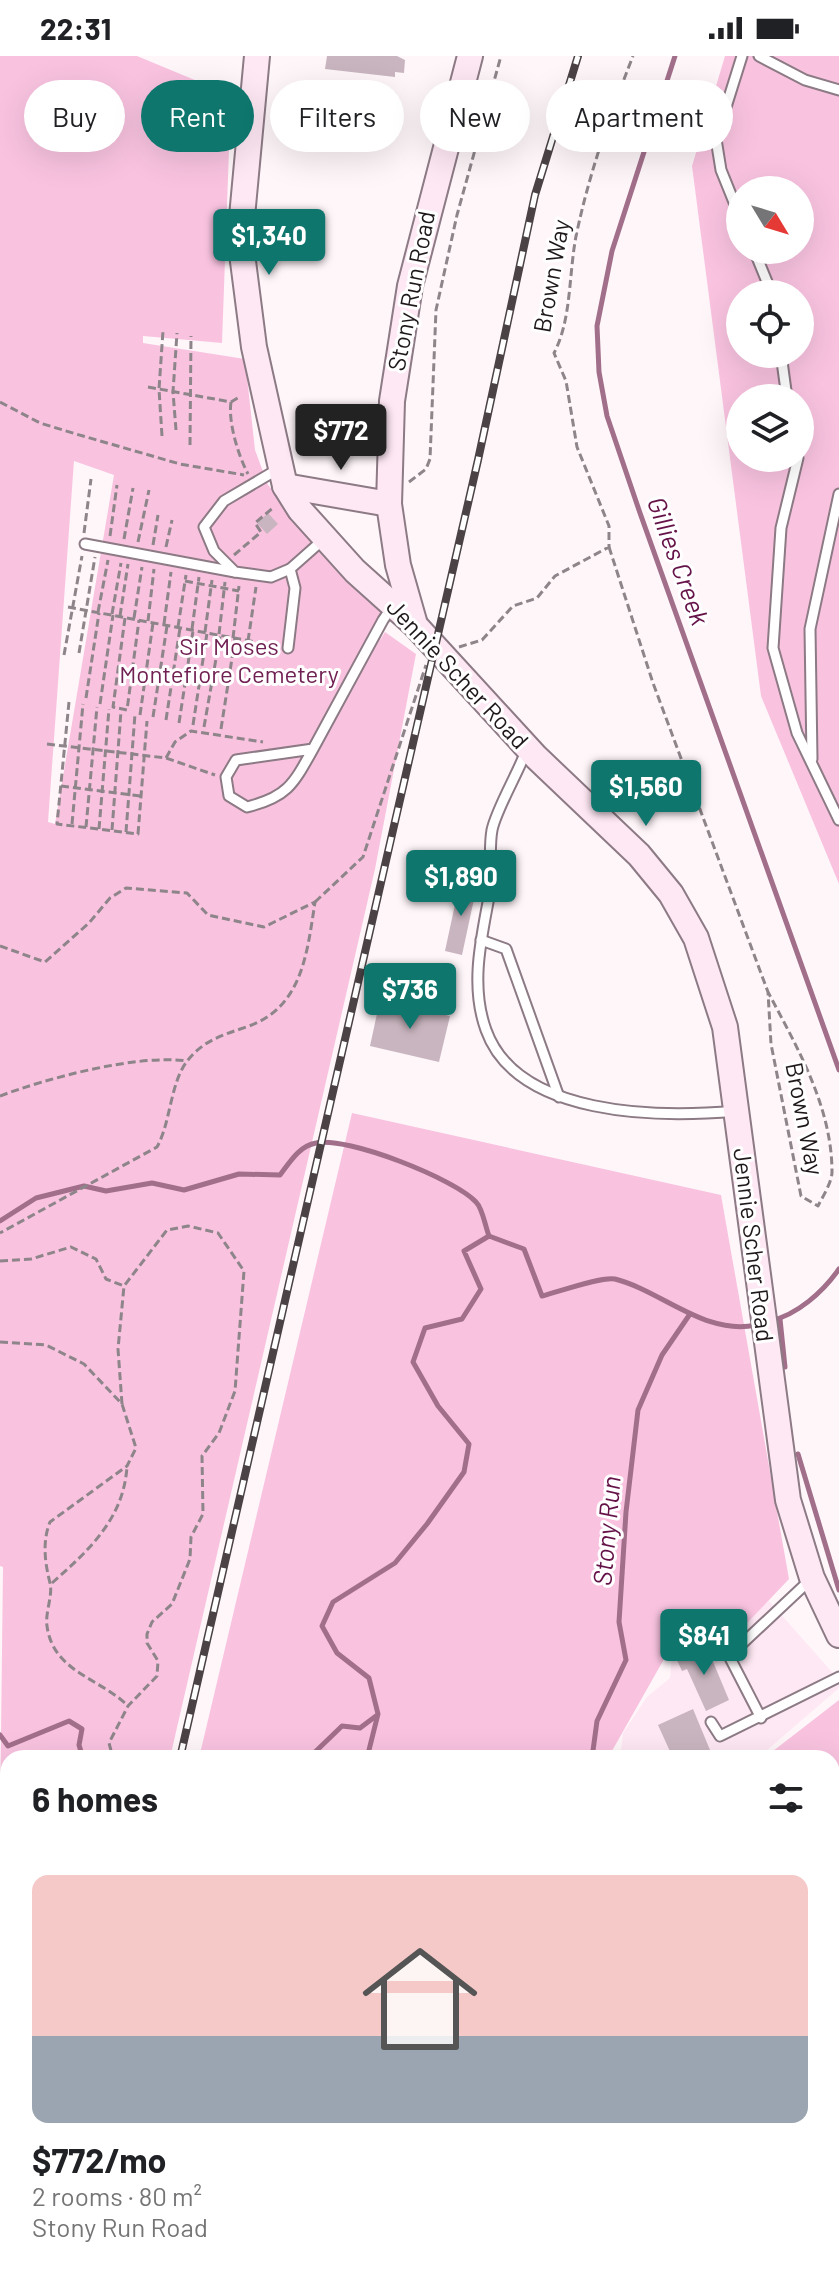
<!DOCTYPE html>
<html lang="en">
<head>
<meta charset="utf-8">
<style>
	body { margin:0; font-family:Barlow,sans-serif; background:#f2f2f2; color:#202124; height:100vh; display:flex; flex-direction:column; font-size:30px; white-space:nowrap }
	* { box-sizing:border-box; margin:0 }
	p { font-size:26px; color:#757577 }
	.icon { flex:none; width:44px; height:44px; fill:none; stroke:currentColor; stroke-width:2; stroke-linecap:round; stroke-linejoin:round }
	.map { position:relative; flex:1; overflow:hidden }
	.drawer { position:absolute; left:0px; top:1694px; width:840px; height:538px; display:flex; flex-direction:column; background:#fff; border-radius:24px 24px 0 0; box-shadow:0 8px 32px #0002 }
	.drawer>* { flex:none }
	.top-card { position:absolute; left:24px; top:24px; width:792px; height:72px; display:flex; gap:16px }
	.needle { width:52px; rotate:128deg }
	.buttons { position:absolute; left:726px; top:120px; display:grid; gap:16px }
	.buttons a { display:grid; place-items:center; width:88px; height:88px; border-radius:50%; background:#fff; box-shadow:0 8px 32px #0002; font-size:40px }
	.price { position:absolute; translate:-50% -68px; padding:0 18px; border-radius:8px; background:#0f766e; color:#fff; font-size:26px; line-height:52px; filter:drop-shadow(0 2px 4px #0008) }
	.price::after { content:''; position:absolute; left:50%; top:48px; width:24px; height:18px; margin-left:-12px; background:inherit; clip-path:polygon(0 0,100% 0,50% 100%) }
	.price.on { background:#222; color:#fff }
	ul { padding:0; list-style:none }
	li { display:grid; align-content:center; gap:16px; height:424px; padding:0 32px }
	li span { display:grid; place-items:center; height:248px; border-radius:16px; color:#555 }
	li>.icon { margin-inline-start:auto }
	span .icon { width:144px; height:144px; fill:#fffc; stroke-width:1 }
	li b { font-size:34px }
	h2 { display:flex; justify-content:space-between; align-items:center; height:96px; padding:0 32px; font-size:34px }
	.pill { padding:0 28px; border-radius:36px; background:#fff; box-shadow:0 8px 32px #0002; font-size:28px; line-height:72px }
	.pill.on { background:#0f766e; color:#fff }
	.status { display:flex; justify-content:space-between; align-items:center; height:56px; padding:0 40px; background:#fff; direction:ltr }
	.status svg { height:22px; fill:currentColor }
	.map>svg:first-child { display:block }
	.built { fill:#fee8f3 }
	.green { fill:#f9c3e0; fill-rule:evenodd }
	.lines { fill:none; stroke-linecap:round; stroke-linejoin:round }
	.stream { stroke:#a26f8a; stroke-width:5 }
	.building { fill:#c9b5bf }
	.lane-casing { stroke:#8c7a84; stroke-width:13 }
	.secondary-casing { stroke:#8c7a84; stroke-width:28 }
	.path { stroke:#8d8589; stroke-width:3; stroke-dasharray:8 4; stroke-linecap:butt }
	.lane { stroke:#fff; stroke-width:9 }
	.secondary { stroke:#fee8f4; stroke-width:24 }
	.rail-casing { stroke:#4a4245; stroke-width:8 }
	.rail { stroke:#fff; stroke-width:5; stroke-dasharray:15; stroke-linecap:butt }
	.labels { text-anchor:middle; stroke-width:6; stroke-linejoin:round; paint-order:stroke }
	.street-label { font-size:24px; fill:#1f181b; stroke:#fff }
	.park-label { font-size:24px; fill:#712053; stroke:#fff }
	.water-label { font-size:26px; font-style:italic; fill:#641248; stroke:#fff }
</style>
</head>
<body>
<div class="status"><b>22:31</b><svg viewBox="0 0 49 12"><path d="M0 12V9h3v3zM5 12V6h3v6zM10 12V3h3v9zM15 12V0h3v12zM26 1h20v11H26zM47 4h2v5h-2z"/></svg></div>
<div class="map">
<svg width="839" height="2231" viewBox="0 0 839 2231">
	<rect width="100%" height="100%" fill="#fff6fa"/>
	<polygon class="built" points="769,1545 839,1624 839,1632 758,1702 620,1702 623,1677 647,1641 670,1622 672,1599 737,1572"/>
	<g class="green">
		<path d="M0,0h137l94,39 -9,248 -79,-7v7l102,16 10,91 13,35 81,89 36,32 -5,34 5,-8 31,22 -41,215 -205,889h-162v68l-8,-8 3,-251 -3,-1zM74,405l40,14 -59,349 -7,-2z"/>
		<path d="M725,0h114v828l-78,-188 -69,-530zM740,134h60v60h-60zM740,238h60v60h-60zM740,342h60v60h-60z"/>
		<polygon points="352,1057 721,1139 789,1523 731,1584 668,1596 608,1702 199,1702"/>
		<polygon points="839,1644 839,2090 832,2095 832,1702 764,1702"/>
		<polygon points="8,1787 8,2224 36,2224 33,2231 0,2231 0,1806"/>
		<polygon points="839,2129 839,2231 699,2231 709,2224 832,2224 832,2134"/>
		<polygon points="62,2224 630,2224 620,2231 60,2231"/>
	</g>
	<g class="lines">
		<g class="stream">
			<polyline points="675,0 612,195 597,270 599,316 607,360 640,457 839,1014"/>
			<path d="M0,1165l36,-23 48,-12 22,5 46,-8 32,7 55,-16 41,1c10,-13 19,-29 36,-32 31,-7 139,36 160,59 7,7 9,24 13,34"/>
			<polyline points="780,1263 785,1311"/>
			<path d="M770,1265c27,-6 53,-29 69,-52"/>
			<polyline points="798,1398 839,1534"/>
			<polyline points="0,1679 8,1690 69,1665 82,1673 79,1689 83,1702"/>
			<polyline points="247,1702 250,1702"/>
			<polyline points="286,1702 290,1698 313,1698 342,1670 360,1672 376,1660"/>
			<path d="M367,1702l11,-44 -9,-36 -32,-25 -15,-27 11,-24 62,-39 32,-39 37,-52 5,-28 -31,-38 -25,-44 12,-34 37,-9 19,-30 -17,-38 25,-15 35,13 18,47c16,-4 60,-20 73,-17 47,12 90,57 141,46"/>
			<polyline points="592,1702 597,1665 626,1604 619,1566 626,1456 638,1354 662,1299 690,1258"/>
			<polyline points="832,1839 839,1844"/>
			<polyline points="371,2224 387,2231"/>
			<polyline points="210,2231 214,2224"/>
		</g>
	</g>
	<g class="building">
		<polygon points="327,0 397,0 405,4 404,17 395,16 395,21 325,13"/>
		<polygon points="268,457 278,468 267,478 257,467"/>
		<polygon points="460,825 477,829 462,899 445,895"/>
		<polygon points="380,944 450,960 439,1006 370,990"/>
		<polygon points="706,1589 729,1644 706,1655 687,1613 682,1615 676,1602"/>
		<polygon points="693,1653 710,1694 692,1702 673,1702 658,1669"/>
	</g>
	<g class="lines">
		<g class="lane-casing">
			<g id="lane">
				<polyline points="759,0 805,24 839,34"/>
				<polyline points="740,161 721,114 716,83 742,0"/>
				<polyline points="754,194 772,238"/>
				<polyline points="781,298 787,342"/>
				<polyline points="798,402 781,472 773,592 797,677 839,764"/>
				<polyline points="280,412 224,445 204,471 214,495 235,516 271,521 290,513 325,482"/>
				<polyline points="85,488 235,516"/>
				<polyline points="288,592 295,532 290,513"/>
				<path d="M313,693l-77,11 -10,17 3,19 18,11c40,-10 46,-22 66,-58l70,-129 9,-13"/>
				<path d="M526,695c-8,22 -30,59 -34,79 -4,22 1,45 -3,67 -8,43 -19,89 -3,133 31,87 173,88 250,81"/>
				<polyline points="812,703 810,573 839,438"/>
				<polyline points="481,884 506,893 559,1041"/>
				<polyline points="761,1662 729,1600 809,1525"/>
				<polyline points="711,1666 720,1680 839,1621"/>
			</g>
		</g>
		<g class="secondary-casing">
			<g id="secondary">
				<polyline points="257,0 240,182 254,291 285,430 300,454 355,515 414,568 536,701 639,799 671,838 696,882 725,971 788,1444 812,1522 839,1579"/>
				<polyline points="285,430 389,448"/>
				<polyline points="414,565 398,509 389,448 392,345 410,230 470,0"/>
				<polyline points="832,2112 839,2107"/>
				<polyline points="665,2231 675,2224"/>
			</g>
		</g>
		<g class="path">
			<polyline points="148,331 231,346 241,340"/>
			<polyline points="0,346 40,367 76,378 180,408 244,419"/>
			<path d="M231,346c-3,20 7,53 17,72"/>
			<polyline points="176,374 173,336 177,277"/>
			<polyline points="162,380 159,333 163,275"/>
			<polyline points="190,389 191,280"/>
			<polyline points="409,426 426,413 430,403 436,254 457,159 501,0"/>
			<polyline points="84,477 91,423"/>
			<polyline points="110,480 117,429"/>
			<polyline points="124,483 133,432"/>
			<polyline points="138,486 149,434"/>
			<polyline points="153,489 158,459"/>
			<polyline points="166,491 172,464"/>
			<path d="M609,491l44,136 115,309 3,52 30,152 17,10c5,-10 14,-24 14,-34 0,-65 -35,-125 -64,-180"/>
			<polyline points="234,499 261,476 255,467 274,451"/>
			<polyline points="185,525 239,535"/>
			<polyline points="68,551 277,590"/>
			<polyline points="98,556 108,504"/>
			<polyline points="112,558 121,507"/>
			<polyline points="120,560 128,508"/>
			<polyline points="125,562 113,651 127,654 139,564"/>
			<polyline points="134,562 142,511"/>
			<polyline points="148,565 154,513"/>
			<polyline points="164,568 171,516"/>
			<polyline points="178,571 186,519"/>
			<polyline points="192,573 199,521"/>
			<polyline points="205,576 212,524"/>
			<polyline points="219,578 225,526"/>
			<polyline points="233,582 239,530"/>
			<polyline points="248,585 256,531"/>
			<path d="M459,591l23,-7 31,-34 24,-8 18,-22 54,-29v-21l-32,-79 -11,-66 -12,-28c19,-36 14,-85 24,-126 13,-59 33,-115 55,-171"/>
			<polyline points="79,597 95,501"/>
			<polyline points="64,599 82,500"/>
			<polyline points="86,642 99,557"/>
			<polyline points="69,646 57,768 138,778 147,665"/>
			<polyline points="100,648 113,559"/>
			<polyline points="140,659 153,567"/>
			<polyline points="153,661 167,570"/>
			<polyline points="166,664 180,572"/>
			<polyline points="179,667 193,575"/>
			<polyline points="193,669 207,577"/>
			<polyline points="204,671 220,580"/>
			<polyline points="221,673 235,583"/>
			<polyline points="47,688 166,702 215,719"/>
			<polyline points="166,702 175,686 191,675 263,686"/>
			<polyline points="61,730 141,740"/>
			<polyline points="72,768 83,648"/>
			<polyline points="86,771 97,651"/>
			<polyline points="99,773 109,653"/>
			<polyline points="112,774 121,655"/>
			<polyline points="126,776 135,658"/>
			<polyline points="315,846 363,801 426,609"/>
			<path d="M0,890l45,16 44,-39 21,-25 16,-10 61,5 21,22 56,12 51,-25c-8,52 -13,107 -69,125 -23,8 -42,13 -58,33 -18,22 -17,62 -31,87l-157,86"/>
			<path d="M0,1040c48,-18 137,-42 187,-35"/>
			<polyline points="0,1205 31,1203 71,1191 96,1203 106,1223 124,1230 167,1174 188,1170 218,1177 244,1215 235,1335 219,1377 202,1400 203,1458 191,1481 190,1503 172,1548 152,1566 147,1578 147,1587 158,1605 157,1620 128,1650 109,1687 113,1702"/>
			<path d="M0,1286l46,3 38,19 38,40 14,44 -9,18 -77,56c-8,20 -5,41 0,61 3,13 -5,29 -3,43 6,46 53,52 81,80"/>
			<polyline points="122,1348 118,1293 124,1230"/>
			<path d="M52,1527c36,-32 72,-64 75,-117"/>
			<polyline points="832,2186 839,2181"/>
			<polyline points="7,2231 8,2224"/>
			<polyline points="770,2231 780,2224"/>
		</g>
		<use href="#lane" class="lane"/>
		<use href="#secondary" class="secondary"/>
		<g class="rail-casing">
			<g id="rail">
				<polyline points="180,1702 478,404 535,139 578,0"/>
				<polyline points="45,2231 47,2224"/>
			</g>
		</g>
		<use href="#rail" class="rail"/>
	</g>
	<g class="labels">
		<g class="street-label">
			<text transform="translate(552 220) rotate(-80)" y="8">Brown Way</text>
			<text transform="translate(412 235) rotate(-79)" y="8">Stony Run Road</text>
			<text transform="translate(457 618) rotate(47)" y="8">Jennie Scher Road</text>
			<text transform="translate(804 1063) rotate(79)" y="8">Brown Way</text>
			<text transform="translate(753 1189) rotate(83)" y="8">Jennie Scher Road</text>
		</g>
		<g class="park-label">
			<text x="229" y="599">Sir Moses<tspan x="229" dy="28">Montefiore Cemetery</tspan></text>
		</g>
		<g class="water-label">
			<text transform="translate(678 505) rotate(70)" y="9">Gillies Creek</text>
			<text transform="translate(607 1475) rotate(-85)" y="9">Stony Run</text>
		</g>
	</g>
</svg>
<div class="buttons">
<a><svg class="needle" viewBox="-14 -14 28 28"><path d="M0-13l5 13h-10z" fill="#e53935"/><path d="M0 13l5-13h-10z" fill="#757577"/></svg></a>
<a><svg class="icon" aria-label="locate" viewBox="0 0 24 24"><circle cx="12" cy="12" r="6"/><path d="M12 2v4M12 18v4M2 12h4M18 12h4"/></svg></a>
<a><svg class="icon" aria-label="layers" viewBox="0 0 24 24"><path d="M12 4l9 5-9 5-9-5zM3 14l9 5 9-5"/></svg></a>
</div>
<b class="price" style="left:269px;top:221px">$1,340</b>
<b class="price on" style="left:341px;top:416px">$772</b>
<b class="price" style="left:646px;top:772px">$1,560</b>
<b class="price" style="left:461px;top:862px">$1,890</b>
<b class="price" style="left:410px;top:975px">$736</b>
<b class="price" style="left:704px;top:1621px">$841</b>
<div class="top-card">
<a class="pill">Buy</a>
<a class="pill on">Rent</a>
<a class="pill">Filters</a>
<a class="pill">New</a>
<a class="pill">Apartment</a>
</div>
<section class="drawer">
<h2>6 homes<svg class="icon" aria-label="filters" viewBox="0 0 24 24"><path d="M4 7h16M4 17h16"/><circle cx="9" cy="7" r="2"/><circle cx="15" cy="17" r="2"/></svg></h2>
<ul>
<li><span style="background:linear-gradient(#f6c9c9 65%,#9aa5b1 0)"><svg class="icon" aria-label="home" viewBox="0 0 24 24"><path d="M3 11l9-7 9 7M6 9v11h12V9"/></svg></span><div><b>$772/mo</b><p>2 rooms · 80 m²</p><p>Stony Run Road</p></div></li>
</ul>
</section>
</div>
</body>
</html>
